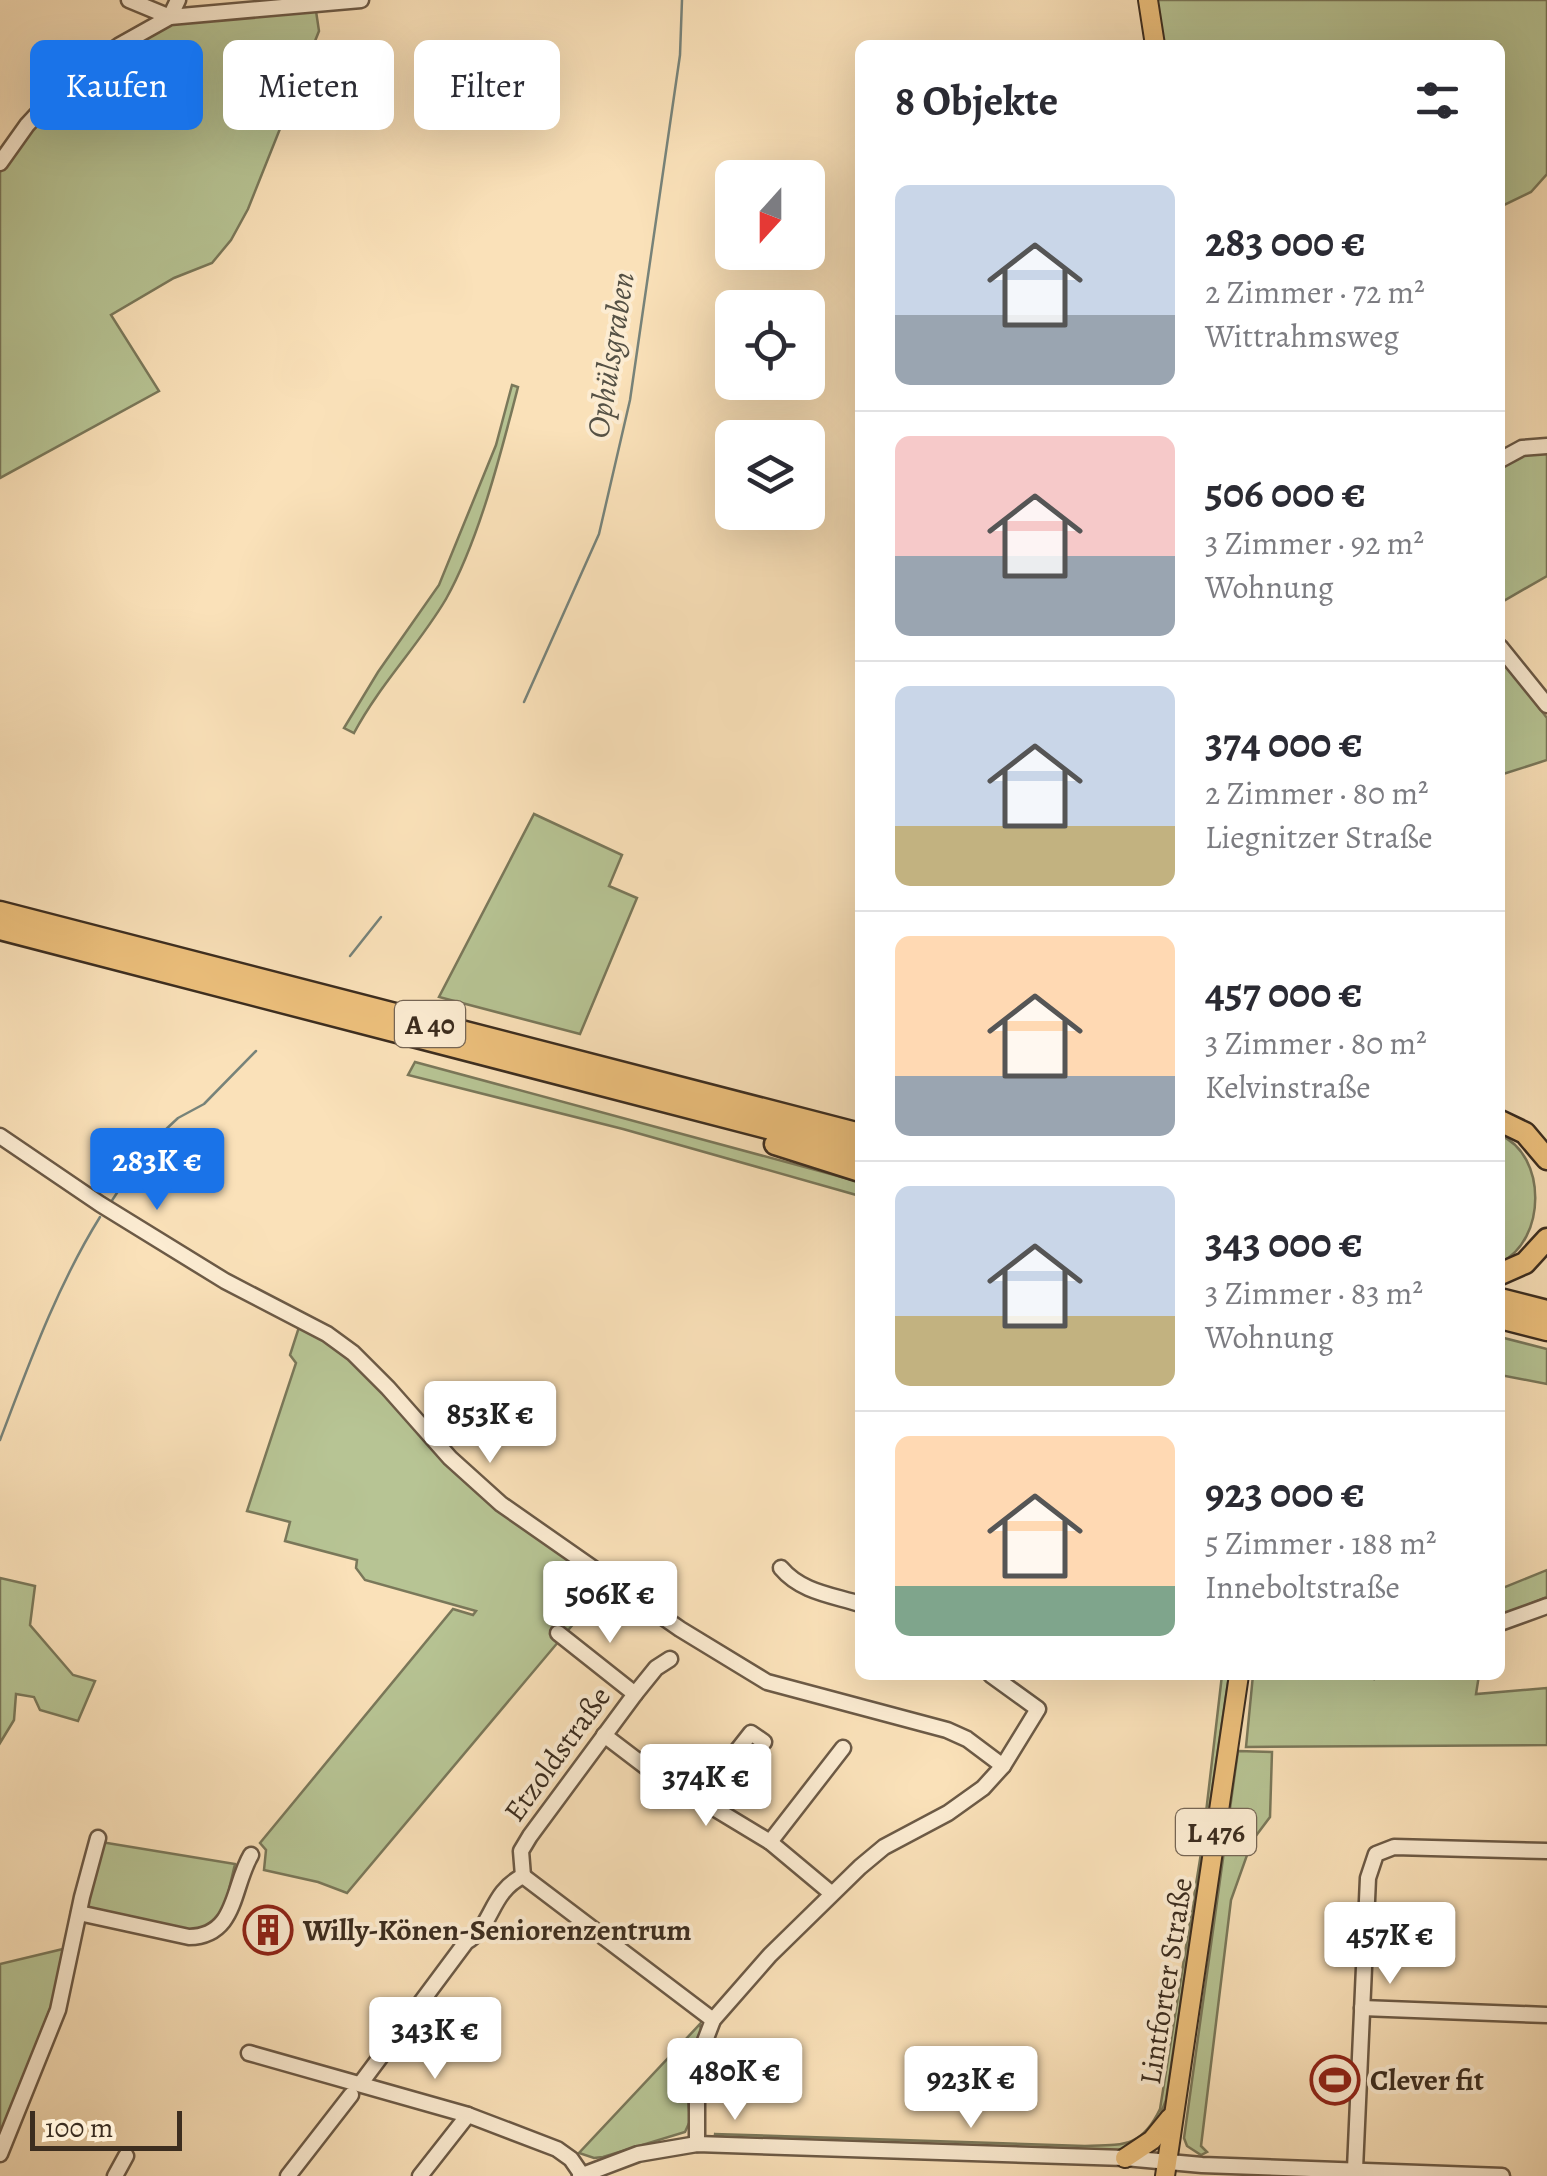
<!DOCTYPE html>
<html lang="de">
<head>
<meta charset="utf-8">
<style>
	body { margin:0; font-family:Alegreya,serif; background:#f2f2f3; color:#2b2b33; height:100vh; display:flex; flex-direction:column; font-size:38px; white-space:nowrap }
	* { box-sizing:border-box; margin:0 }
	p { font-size:32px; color:#7c7c81 }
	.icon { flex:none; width:55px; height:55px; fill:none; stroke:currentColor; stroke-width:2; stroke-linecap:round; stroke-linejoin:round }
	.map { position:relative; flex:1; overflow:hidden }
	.drawer { position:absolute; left:855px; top:40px; width:650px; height:1640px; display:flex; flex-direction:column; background:#fff; border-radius:15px; box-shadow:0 10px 40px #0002 }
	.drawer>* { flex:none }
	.top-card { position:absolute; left:30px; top:40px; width:675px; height:90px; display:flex; gap:20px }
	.needle { width:65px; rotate:201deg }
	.tools { position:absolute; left:715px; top:160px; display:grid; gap:20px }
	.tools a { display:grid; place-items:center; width:110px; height:110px; border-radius:15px; background:#fff; box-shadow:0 10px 40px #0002; font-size:50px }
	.scale { position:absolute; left:30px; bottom:25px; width:152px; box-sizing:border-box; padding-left:10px; border:5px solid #3c2d1f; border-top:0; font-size:28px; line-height:35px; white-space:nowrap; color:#3c2d1f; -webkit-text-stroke:8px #fcecd2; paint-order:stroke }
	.price { position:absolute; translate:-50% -85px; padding:0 22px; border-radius:10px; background:#fff; color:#222; font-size:32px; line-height:65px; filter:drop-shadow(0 2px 5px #0008) }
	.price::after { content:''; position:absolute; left:50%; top:60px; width:30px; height:22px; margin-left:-15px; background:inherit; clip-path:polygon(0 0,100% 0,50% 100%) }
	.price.selected { background:#1a73e8; color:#fff }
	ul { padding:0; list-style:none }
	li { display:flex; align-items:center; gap:30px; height:250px; padding:0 40px }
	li+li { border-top:2px solid #e1e1e2 }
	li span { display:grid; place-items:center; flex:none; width:280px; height:200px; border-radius:15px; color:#555 }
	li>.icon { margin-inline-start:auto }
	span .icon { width:120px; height:120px; fill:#fffc; stroke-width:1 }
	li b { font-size:42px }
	h2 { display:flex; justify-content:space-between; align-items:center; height:120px; padding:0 40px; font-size:42px }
	.tag { padding:0 35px; border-radius:15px; background:#fff; box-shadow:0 10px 40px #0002; font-size:35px; line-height:90px }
	.tag.selected { background:#1a73e8; color:#fff }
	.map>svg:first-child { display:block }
	.green { fill:#b7c494; stroke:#7a785a; stroke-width:2.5 }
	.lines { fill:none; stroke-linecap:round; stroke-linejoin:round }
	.stream { stroke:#77837a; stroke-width:2.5 }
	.minor-casing { stroke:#6c5a46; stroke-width:19 }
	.major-casing { stroke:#3c2d1f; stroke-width:22 }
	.highway-casing { stroke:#3c2d1f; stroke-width:25 }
	.minor { stroke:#fcecd2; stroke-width:14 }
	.major { stroke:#edc07c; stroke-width:18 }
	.highway { stroke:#edc07c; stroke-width:20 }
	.labels { text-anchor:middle; stroke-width:8; stroke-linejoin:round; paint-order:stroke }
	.shield { fill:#fcecd2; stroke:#766655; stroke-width:2.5 }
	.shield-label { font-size:28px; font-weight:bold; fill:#3c2d1f }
	.street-label { font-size:30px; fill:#3c2d1f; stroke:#fcecd2 }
	.poi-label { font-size:30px; font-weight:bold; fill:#3c2d1f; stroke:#fcecd2; text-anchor:start }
	.water-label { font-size:32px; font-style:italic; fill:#555145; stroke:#fcecd2 }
</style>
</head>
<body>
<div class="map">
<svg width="1547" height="2176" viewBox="0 0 1547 2176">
	<rect width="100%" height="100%" fill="#fae1b9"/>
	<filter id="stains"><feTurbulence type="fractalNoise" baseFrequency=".002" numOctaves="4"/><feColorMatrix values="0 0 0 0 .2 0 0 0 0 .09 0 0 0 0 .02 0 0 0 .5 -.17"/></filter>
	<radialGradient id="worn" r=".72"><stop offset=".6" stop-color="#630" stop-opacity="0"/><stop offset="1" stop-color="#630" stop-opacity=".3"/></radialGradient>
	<g class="green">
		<polygon points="1154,0 1547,0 1547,174 1531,192 1500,207 1500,45 1162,45"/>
		<polygon points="316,11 319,31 248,209 231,240 212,263 174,278 111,315 159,391 0,478 0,154 57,85 171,22"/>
		<path d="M512,385l6,2c-17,66 -39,153 -72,212 -27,46 -66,85 -92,134l-10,-5 34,-56 61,-87 57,-140z"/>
		<polygon points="1547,450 1547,576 1500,603 1500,464 1517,454"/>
		<polygon points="1500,657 1547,718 1547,760 1500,775"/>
		<polygon points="534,814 622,855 609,886 637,898 580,1034 439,997"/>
		<polygon points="415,1062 860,1182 860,1196 623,1129 408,1075"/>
		<path d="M1500,1135c47,20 47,105 0,128z"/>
		<polygon points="299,1327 342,1351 446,1460 607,1584 347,1893 318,1882 264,1870 266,1850 260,1843 453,1609 473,1615 476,1611 365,1580 356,1568 357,1560 285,1541 290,1522 247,1511 296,1363 290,1355"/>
		<polygon points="1500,1337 1547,1349 1547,1384 1500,1375"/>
		<polygon points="1547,1570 1547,1597 1500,1616 1500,1589"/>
		<polygon points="0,1578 35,1586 30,1625 73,1675 95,1681 78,1721 40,1710 34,1697 16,1694 14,1720 0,1743"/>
		<path d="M1222,1675h7l-63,425 -10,26 -19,19 -21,6h-88l-299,-12 -15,-5 371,12c39,-1 57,1 75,-37l42,-262z"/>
		<polygon points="1253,1675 1367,1675 1374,1679 1377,1675 1479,1675 1476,1694 1547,1688 1547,1745 1246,1747"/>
		<polygon points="1238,1751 1272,1752 1270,1817 1252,1841 1231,1900 1201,2146 1207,2152 1201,2155 1187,2146 1184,2138"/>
		<polygon points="101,1842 235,1864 222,1919 202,1932 92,1911 86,1902"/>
		<polygon points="63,1949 52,2004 0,2136 0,1964"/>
		<polygon points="700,2024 701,2030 692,2060 688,2098 690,2121 685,2132 603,2157 594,2158 579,2153"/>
	</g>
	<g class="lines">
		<g class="stream">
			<polyline points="524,702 599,534 630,400 680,55 682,0"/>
			<polyline points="350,956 381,917"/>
			<polyline points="111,1202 147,1147 178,1118 204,1104 256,1051"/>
			<path d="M0,1440c29,-76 57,-154 100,-223"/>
		</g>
		<g class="minor-casing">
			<g id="minor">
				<polyline points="129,0 170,17 178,0"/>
				<polyline points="0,163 27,125 65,84 120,45 170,17 361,0"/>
				<polyline points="1500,460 1522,448 1547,446"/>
				<polyline points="1500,647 1547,705"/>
				<polyline points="0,1136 100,1204 225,1281 327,1334 353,1353 388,1388 450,1458 501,1504 680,1629 767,1682 947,1730 967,1739 1003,1766"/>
				<path d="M781,1568c20,24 51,27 79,36"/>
				<polyline points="1500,1623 1547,1606"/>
				<polyline points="558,1633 635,1694"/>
				<polyline points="604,1735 646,1767 770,1842 831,1893"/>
				<polyline points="699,1799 751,1733 764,1742"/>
				<polyline points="770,1842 843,1748"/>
				<polyline points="523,1876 521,1851 530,1836 635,1694 656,1668 670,1659"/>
				<polyline points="523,1876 713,2020"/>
				<path d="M79,1913l110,24c48,-1 43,-50 62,-82"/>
				<polyline points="1362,2008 1547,2015"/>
				<polyline points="249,2053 468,2115 557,2149 571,2159 582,2175"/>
				<path d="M361,2083l105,-141c28,-16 23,-49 57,-66"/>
				<polyline points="697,2144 697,2077 700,2054 713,2020 770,1955 860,1867 884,1847 948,1813 983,1788 1003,1766 1038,1709 991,1675"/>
				<polyline points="0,2154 58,2010 82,1897 98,1838"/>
				<polyline points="1355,2169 1368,1878 1376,1854 1394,1847 1547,1851"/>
				<polyline points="115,2176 126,2156"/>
				<polyline points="288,2176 351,2095"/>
				<polyline points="420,2176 468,2115"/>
				<polyline points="580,2176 638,2154 697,2144 1125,2158 1202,2165 1502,2176"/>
			</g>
		</g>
		<g class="major-casing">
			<g id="major">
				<polyline points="1148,0 1155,45"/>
				<polyline points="1125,2158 1152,2140 1170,2118"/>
				<polyline points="1165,2176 1239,1675"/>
			</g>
		</g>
		<g class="highway-casing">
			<g id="highway">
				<polyline points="0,912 860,1134"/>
				<polyline points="0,929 860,1152"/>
				<polyline points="1500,1121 1525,1133 1547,1159"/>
				<polyline points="775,1144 860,1171"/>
				<polyline points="1500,1274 1525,1263 1547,1239"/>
				<polyline points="1500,1299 1547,1311"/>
				<polyline points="1500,1318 1547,1330"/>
			</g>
		</g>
		<use href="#minor" class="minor"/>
		<use href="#major" class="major"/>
		<use href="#highway" class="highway"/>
	</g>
	<defs>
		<g id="building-ring" transform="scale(2.5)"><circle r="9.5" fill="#fcecd2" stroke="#8f2418" stroke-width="1.5"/><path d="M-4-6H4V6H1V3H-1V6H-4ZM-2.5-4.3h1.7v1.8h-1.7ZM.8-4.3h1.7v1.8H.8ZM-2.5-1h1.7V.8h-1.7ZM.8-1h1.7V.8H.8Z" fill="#8f2418"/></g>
		<g id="stadium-ring" transform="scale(2.5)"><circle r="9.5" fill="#fcecd2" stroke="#8f2418" stroke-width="1.5"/><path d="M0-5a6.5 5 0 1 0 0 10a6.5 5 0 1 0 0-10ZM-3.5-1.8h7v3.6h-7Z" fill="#8f2418"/></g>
	</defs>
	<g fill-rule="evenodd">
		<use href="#building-ring" x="268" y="1930"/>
		<use href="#stadium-ring" x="1335" y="2080"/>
	</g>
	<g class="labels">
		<g class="shield">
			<rect x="395" y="1001" width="70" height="46" rx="8"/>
			<rect x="1176" y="1809" width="80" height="46" rx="8"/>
		</g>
		<g class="shield-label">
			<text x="430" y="1034">A 40</text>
			<text x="1216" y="1842">L 476</text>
		</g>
		<g class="street-label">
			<text transform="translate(557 1754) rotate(-54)" y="10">Etzoldstraße</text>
			<text transform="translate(1166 1981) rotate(-81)" y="10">Lintforter Straße</text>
		</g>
		<g class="poi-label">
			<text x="303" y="1940">Willy-Könen-Seniorenzentrum</text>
			<text x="1370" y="2090">Clever fit</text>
		</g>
		<g class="water-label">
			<text transform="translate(610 355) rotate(-81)" y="11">Ophülsgraben</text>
		</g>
	</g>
	<rect width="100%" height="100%" filter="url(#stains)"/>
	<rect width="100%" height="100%" fill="url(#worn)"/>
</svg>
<div class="tools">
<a><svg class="needle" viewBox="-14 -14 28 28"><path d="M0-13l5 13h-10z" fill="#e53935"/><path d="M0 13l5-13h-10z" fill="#7c7c81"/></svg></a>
<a><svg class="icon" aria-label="locate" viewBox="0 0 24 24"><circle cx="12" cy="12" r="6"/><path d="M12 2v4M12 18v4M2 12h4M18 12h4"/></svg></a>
<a><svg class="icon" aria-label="layers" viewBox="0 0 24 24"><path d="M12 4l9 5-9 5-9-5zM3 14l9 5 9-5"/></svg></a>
</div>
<div class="scale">100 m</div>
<b class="price selected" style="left:157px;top:1213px">283K €</b>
<b class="price" style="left:490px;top:1466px">853K €</b>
<b class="price" style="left:610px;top:1646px">506K €</b>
<b class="price" style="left:706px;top:1829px">374K €</b>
<b class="price" style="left:1390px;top:1987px">457K €</b>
<b class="price" style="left:435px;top:2082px">343K €</b>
<b class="price" style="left:735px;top:2123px">480K €</b>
<b class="price" style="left:971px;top:2131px">923K €</b>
<div class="top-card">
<a class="tag selected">Kaufen</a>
<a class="tag">Mieten</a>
<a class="tag">Filter</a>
</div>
<section class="drawer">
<h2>8 Objekte<svg class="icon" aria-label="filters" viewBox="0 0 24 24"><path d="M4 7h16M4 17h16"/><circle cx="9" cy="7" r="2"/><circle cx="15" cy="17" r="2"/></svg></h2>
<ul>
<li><span style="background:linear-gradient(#c9d6e8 65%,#9aa5b1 0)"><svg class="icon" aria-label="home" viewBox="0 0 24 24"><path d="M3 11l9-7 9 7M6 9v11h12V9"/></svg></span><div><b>283 000 €</b><p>2 Zimmer · 72 m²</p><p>Wittrahmsweg</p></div></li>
<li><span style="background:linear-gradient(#f6c9c9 60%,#9aa5b1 0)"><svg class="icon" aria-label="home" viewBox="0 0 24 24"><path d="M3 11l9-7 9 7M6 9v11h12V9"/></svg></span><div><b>506 000 €</b><p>3 Zimmer · 92 m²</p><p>Wohnung</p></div></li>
<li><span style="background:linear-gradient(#c9d6e8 70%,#c2b280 0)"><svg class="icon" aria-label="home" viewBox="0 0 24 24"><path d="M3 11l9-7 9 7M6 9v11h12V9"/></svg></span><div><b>374 000 €</b><p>2 Zimmer · 80 m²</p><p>Liegnitzer Straße</p></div></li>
<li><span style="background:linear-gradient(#ffd9b3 70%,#9aa5b1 0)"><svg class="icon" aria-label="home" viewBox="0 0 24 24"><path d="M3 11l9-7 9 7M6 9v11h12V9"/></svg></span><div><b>457 000 €</b><p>3 Zimmer · 80 m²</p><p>Kelvinstraße</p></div></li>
<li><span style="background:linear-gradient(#c9d6e8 65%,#c2b280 0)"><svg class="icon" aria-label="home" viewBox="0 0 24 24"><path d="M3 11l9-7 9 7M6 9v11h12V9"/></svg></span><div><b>343 000 €</b><p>3 Zimmer · 83 m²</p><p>Wohnung</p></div></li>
<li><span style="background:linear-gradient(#ffd9b3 75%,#7fa58c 0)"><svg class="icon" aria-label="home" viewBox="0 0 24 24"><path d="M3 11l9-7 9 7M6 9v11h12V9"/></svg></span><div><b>923 000 €</b><p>5 Zimmer · 188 m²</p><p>Inneboltstraße</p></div></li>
</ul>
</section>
</div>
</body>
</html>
